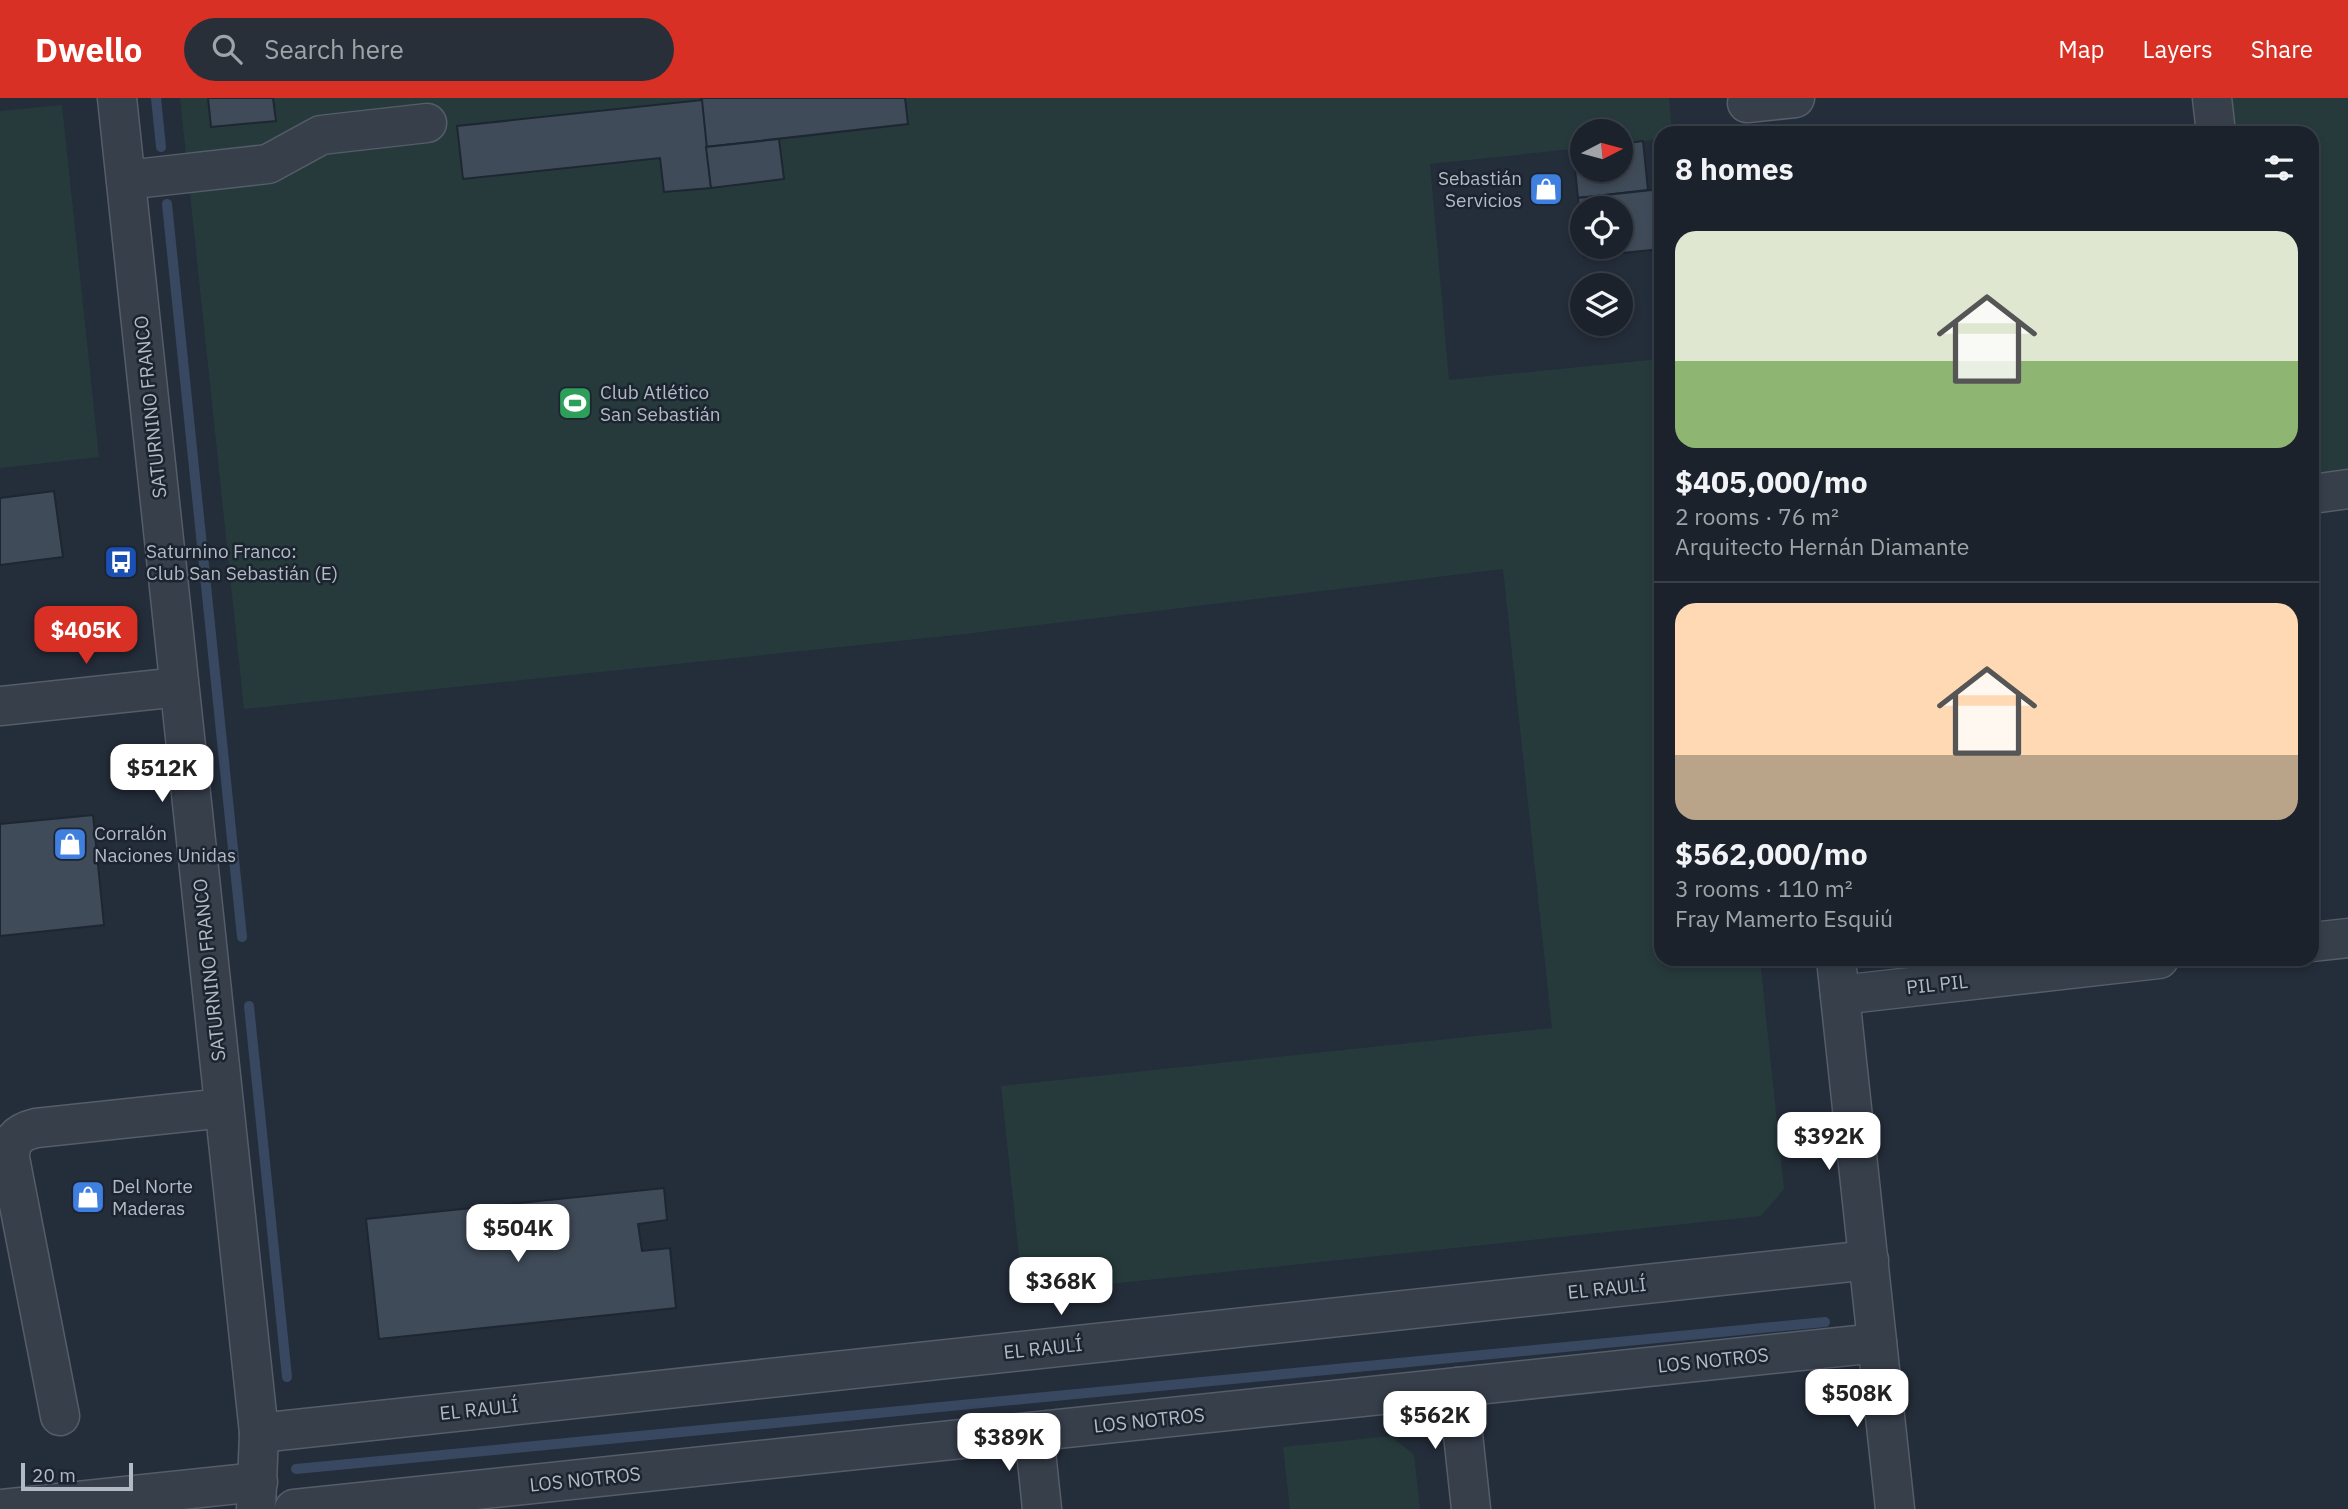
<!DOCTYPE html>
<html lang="en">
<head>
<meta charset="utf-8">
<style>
	body { margin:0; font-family:"IBM Plex Sans",sans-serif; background:#282f38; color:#f1f3f6; height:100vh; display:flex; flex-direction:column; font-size:26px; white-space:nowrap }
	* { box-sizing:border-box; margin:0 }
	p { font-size:23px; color:#a0a4a9 }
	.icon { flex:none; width:38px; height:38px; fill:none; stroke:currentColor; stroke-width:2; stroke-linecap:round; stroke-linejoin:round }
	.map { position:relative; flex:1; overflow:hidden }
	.panel { position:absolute; left:1654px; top:28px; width:665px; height:840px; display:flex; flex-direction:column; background:#1b222c; border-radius:21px; box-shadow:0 4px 10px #0003,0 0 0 2px #393f48 }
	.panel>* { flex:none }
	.needle { width:46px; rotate:84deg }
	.controls { position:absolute; left:1570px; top:21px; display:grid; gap:14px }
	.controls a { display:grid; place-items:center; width:63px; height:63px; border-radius:50%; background:#1b222c; box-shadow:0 4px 10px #0003,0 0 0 2px #393f48; font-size:35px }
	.scale { position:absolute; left:21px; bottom:18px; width:112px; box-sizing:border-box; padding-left:7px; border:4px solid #b2bac6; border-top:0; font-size:19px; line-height:24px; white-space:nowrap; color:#b2bac6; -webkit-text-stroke:5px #1c2430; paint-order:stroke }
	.price { position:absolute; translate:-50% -60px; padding:0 16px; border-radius:14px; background:#fff; color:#222; font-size:23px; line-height:46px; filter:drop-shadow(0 2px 4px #0008) }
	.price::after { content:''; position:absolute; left:50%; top:42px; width:21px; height:16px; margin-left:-10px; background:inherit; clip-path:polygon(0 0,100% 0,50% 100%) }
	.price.on { background:#d93025; color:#fff }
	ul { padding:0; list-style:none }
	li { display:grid; align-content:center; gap:14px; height:371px; padding:0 21px }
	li+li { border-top:2px solid #393f48 }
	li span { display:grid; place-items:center; height:217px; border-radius:21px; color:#555 }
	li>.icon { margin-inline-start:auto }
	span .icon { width:126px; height:126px; fill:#fffc; stroke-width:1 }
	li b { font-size:30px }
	h2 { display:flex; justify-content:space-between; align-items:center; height:84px; padding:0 21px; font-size:30px }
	header { display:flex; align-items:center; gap:42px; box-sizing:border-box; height:98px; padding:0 35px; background:#d93025; color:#fff }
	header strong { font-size:33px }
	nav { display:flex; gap:38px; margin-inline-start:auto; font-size:24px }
	.search { width:490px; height:63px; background:#282f38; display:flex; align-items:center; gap:18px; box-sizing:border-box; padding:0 24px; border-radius:38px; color:#a0a4a9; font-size:26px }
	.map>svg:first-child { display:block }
	.green { fill:#263a3c }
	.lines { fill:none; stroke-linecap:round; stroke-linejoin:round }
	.stream { stroke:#384861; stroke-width:10 }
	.building { fill:#404b59; stroke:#1e2632; stroke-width:2 }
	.minor-casing { stroke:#555d69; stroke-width:41 }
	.minor { stroke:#373f4b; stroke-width:38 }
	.labels { text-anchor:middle; stroke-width:5; stroke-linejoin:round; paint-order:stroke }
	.poi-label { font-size:19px; fill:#b2bac6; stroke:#1c2430; text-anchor:start }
	.street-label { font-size:19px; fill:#b2bac6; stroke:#1c2430 }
</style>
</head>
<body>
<header>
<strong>Dwello</strong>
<div class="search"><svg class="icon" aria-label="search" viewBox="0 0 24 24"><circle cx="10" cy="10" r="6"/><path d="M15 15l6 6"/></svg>Search here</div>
<nav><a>Map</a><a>Layers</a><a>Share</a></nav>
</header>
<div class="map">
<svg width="2348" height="1411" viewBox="0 0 2348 1411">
	<rect width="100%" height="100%" fill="#242d3a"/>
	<g class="green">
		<polygon points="180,0 1669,0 1672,35 1661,35 1661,41 1621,46 1620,33 1582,33 1582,50 1430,66 1449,282 1661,261 1661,861 1760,861 1784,1091 1761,1118 1023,1195 1001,988 1552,930 1503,471 965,536 244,611"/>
		<polygon points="2229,0 2348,0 2348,371 2312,375 2312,35 2232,35"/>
		<polygon points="62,7 99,359 0,370 0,13"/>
		<polygon points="1391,1338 1414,1357 1420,1411 1290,1411 1283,1349"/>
	</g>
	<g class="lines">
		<g class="stream">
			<polyline points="156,0 161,49"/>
			<polyline points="167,106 242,839"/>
			<polyline points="249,908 287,1279"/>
			<polyline points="296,1371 1825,1224"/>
		</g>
	</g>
	<g class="building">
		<polygon points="208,0 273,0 276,23 211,29"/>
		<polygon points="701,0 905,0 908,26 706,49"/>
		<polygon points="702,2 711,90 664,94 660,60 463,81 457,28"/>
		<polygon points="779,41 784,81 711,90 706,49"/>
		<polygon points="1643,43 1648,92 1578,100 1573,51 1582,50 1582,72 1620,72 1620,46"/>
		<polygon points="1661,91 1661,151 1584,159 1583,149 1620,149 1620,110 1582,110 1582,138 1578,100"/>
		<polygon points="54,393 63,459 0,467 0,400"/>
		<polygon points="93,717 104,827 0,838 0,726"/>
		<polygon points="664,1090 667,1122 638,1126 642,1153 670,1150 676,1210 379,1241 366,1121"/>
	</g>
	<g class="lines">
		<g class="minor-casing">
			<g id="minor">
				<polyline points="117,0 259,1335 256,1411"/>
				<polyline points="2212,0 2216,35"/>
				<polyline points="1747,5 1795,0"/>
				<polyline points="126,82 268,66 321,37 427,25"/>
				<polyline points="2312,396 2348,391"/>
				<polyline points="0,608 179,589"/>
				<polyline points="2312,844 2348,840"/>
				<polyline points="1836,861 1895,1411"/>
				<polyline points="1840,897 2159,861"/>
				<polyline points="1458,1289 1471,1411"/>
				<path d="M60,1318l-50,-258c0,-19 9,-26 26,-30l188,-20"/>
				<polyline points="1034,1334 1042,1411"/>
				<polyline points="259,1335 1869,1162"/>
				<polyline points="1,1411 258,1384"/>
				<polyline points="294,1411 1877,1245"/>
			</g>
		</g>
		<use href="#minor" class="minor"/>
	</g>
	<defs>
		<g id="shop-square" transform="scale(1.75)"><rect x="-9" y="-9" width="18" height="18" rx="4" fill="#3f7fe0" stroke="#1c2430"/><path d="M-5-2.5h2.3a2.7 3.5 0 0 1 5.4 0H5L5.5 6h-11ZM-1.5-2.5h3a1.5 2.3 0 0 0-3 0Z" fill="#fff"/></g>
		<g id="stadium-square" transform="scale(1.75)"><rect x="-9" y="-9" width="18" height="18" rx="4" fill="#2e9e5b" stroke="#1c2430"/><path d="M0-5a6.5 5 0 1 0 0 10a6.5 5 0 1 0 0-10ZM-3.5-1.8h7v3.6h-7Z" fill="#fff"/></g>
		<g id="bus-square" transform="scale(1.75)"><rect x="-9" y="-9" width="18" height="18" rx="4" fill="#1a4fb4" stroke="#1c2430"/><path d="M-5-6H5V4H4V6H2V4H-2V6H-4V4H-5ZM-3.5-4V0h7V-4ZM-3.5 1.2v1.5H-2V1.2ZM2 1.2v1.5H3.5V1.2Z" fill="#fff"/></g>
	</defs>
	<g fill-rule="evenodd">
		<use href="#shop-square" x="1546" y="91"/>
		<use href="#stadium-square" x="575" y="305"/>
		<use href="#bus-square" x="121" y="464"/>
		<use href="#shop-square" x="70" y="746"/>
		<use href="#shop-square" x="88" y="1099"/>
	</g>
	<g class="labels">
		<g class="poi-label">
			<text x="1522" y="87" text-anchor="end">Sebastián<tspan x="1522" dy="22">Servicios</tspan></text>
			<text x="600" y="301">Club Atlético<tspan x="600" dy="22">San Sebastián</tspan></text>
			<text x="146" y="460">Saturnino Franco:<tspan x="146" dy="22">Club San Sebastián (E)</tspan></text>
			<text x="94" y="742">Corralón<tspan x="94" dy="22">Naciones Unidas</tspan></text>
			<text x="112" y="1095">Del Norte<tspan x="112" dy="22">Maderas</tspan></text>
		</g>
		<g class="street-label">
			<text transform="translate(150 309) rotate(-96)" y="7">SATURNINO FRANCO</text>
			<text transform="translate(209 872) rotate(-96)" y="7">SATURNINO FRANCO</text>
			<text transform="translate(1937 886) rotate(-6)" y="7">PIL PIL</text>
			<text transform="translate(1607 1190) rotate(-6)" y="7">EL RAULÍ</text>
			<text transform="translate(1043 1250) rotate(-6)" y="7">EL RAULÍ</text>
			<text transform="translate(1713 1262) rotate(-6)" y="7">LOS NOTROS</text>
			<text transform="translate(479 1311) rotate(-6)" y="7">EL RAULÍ</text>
			<text transform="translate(1149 1322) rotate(-6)" y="7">LOS NOTROS</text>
			<text transform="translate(585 1381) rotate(-6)" y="7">LOS NOTROS</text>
		</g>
	</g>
</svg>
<div class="controls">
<a><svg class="needle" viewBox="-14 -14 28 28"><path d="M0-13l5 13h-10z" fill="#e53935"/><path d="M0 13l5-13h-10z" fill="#a0a4a9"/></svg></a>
<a><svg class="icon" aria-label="locate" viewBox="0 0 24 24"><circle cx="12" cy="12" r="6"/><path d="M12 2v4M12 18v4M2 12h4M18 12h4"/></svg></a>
<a><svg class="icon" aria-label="layers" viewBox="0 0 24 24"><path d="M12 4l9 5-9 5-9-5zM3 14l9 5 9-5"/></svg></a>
</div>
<div class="scale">20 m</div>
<b class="price on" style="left:86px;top:568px">$405K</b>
<b class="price" style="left:162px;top:706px">$512K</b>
<b class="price" style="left:1829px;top:1074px">$392K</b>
<b class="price" style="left:518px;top:1166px">$504K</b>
<b class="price" style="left:1061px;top:1219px">$368K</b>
<b class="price" style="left:1857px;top:1331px">$508K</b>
<b class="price" style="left:1435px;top:1353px">$562K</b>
<b class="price" style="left:1009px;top:1375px">$389K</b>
<section class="panel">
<h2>8 homes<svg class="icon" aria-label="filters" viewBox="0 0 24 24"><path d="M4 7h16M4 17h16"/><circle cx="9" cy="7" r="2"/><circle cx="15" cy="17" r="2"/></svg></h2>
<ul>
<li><span style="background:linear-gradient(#dfe7d0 60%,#8fb573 0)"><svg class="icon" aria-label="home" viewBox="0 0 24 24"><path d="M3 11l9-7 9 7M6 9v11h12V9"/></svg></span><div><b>$405,000/mo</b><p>2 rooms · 76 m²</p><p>Arquitecto Hernán Diamante</p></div></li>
<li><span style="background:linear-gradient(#ffd9b3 70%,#b9a48a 0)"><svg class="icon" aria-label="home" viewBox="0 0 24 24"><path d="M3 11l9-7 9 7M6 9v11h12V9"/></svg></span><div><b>$562,000/mo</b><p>3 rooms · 110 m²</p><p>Fray Mamerto Esquiú</p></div></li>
</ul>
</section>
</div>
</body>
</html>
